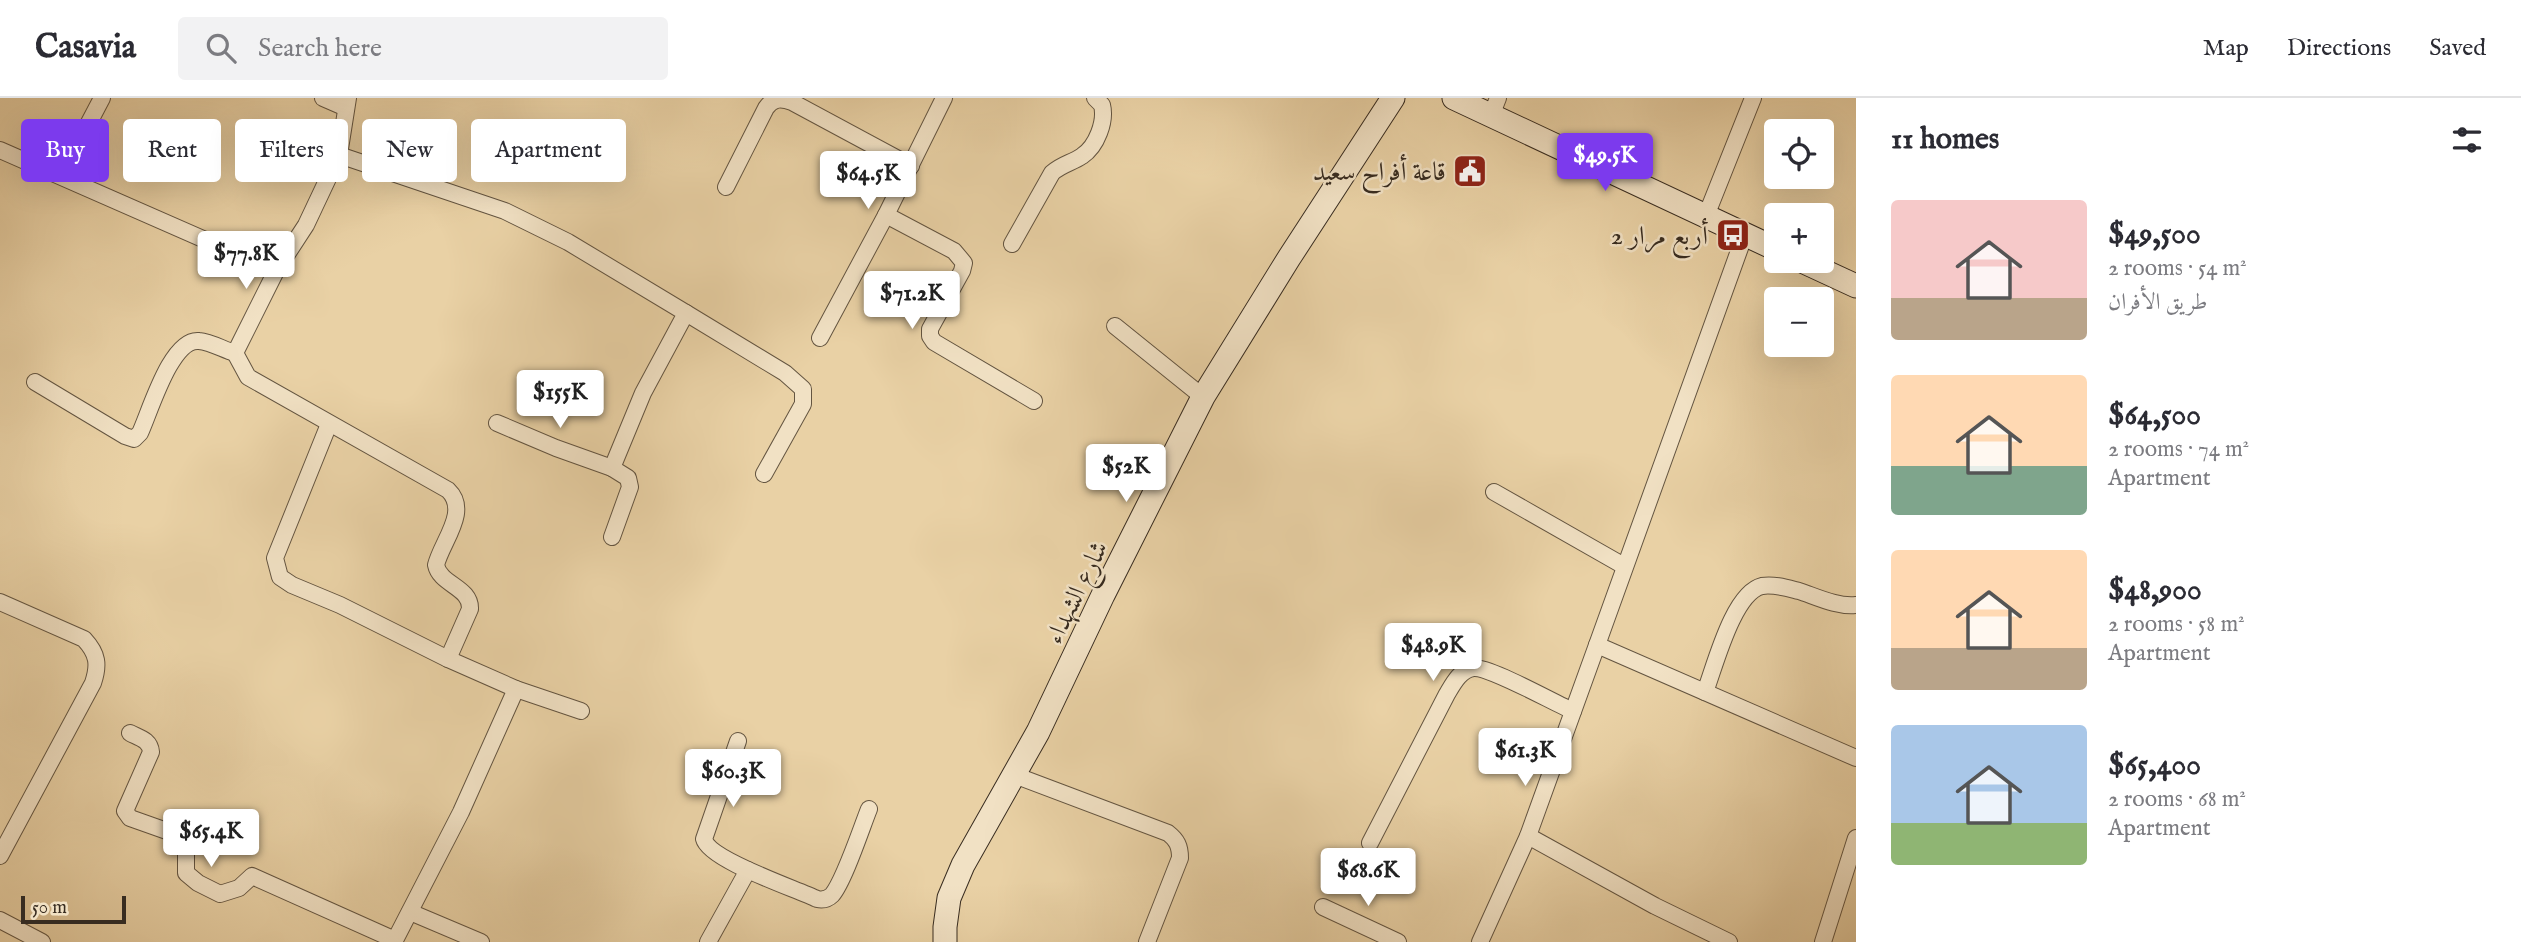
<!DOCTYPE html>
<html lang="en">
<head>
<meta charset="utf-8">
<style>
	body { margin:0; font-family:"IM FELL English",Amiri,serif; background:#f2f2f3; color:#2b2b33; height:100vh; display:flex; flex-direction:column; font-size:26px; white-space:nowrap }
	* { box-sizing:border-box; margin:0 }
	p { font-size:23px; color:#7c7c81 }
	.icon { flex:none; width:38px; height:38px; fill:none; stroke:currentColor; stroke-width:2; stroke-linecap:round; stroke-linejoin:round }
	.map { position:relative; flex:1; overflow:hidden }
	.side { display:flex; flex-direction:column; background:#fff; width:665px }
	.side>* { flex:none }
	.hud { position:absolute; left:21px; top:21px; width:665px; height:63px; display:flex; gap:14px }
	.controls { position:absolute; left:1764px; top:21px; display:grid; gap:14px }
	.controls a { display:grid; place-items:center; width:70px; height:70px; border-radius:7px; background:#fff; box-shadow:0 7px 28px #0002; font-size:35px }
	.scale { position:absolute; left:21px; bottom:18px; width:105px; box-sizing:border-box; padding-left:7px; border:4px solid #382c20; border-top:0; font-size:19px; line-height:24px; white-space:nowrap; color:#382c20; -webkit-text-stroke:5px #f1e1c4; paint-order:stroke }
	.price { position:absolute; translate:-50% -60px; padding:0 16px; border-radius:7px; background:#fff; color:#222; font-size:23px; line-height:46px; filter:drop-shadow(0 2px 4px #0008) }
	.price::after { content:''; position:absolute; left:50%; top:42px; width:21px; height:16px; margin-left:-10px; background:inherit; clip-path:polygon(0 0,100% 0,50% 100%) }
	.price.selected { background:#7c3aed; color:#fff }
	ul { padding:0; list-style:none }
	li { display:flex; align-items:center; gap:21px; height:175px; padding:0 35px }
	li span { display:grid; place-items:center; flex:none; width:196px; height:140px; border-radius:7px; color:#555 }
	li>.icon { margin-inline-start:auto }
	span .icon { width:84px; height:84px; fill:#fffc; stroke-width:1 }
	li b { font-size:30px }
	h2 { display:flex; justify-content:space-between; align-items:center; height:84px; padding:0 35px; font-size:30px }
	.chip { padding:0 24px; border-radius:7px; background:#fff; box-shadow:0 7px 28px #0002; font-size:24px; line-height:63px }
	.chip.selected { background:#7c3aed; color:#fff }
	header { display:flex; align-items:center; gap:42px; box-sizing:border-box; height:98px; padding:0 35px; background:#fff; border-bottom:2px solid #e1e1e2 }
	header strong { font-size:33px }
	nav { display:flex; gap:38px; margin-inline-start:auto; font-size:24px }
	.search { width:490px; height:63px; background:#f2f2f3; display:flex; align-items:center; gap:18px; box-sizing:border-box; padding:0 24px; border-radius:7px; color:#7c7c81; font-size:26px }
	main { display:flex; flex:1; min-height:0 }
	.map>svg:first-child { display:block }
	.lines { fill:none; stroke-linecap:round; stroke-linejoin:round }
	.street-casing { stroke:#645541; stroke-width:18 }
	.secondary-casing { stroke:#382c20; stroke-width:25 }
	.street { stroke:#f1e1c4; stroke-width:16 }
	.secondary { stroke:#f1e1c4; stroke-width:23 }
	.labels { text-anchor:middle; stroke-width:5; stroke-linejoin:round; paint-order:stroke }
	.poi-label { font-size:26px; fill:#382c20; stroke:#f1e1c4; text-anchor:end }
	.street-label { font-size:26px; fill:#382c20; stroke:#f1e1c4 }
</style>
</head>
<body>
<header>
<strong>Casavia</strong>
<div class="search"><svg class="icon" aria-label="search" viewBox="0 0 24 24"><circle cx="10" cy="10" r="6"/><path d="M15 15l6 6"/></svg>Search here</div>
<nav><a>Map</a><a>Directions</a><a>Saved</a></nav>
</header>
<main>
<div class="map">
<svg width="1856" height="844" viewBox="0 0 1856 844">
	<rect width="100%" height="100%" fill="#e9d1a5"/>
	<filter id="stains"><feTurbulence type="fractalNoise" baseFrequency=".00286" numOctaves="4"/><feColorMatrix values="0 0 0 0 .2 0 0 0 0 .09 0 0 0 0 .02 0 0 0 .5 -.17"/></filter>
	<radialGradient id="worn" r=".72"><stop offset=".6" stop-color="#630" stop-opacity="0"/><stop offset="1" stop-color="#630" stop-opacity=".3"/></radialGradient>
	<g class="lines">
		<g class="street-casing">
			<g id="street">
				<polyline points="323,0 346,10"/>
				<polyline points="1491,18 1498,0"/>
				<path d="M0,52l276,121 -41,82c-11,-3 -24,-11 -36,-12 -28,-3 -49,71 -59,92l-6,6 -9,-3 -90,-54"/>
				<polyline points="339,57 505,113 568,144 686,215 643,295 612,370 628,380 630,389 612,439"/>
				<polyline points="61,78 102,0"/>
				<path d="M726,89l40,-79c7,-10 15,-10 26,-6l119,64"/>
				<polyline points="886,117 954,153 964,165 962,173 930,231 930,238 934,244 1034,303"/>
				<polyline points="1706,118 1753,0"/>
				<polyline points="1745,136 1597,547 1856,660"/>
				<path d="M1012,146l40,-71c10,-9 20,-10 30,-17 15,-10 24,-35 20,-51l-7,-7"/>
				<polyline points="276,173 306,127 339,57 348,0"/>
				<polyline points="686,215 785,275 803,291 803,306 764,376"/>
				<polyline points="1115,228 1203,299"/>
				<polyline points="820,240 886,117 944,0"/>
				<path d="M235,255l13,24 200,113c22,21 -6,51 -12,75 4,20 35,22 34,44l-22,50"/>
				<polyline points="497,325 556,350 612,370"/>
				<polyline points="329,326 275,460 280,479 292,487 340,507 448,561 516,591 581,613"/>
				<polyline points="1494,394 1624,468"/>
				<path d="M0,504l84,37c14,15 15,26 9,44l-93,173"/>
				<path d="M1705,594c10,-26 28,-99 57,-106 12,-2 25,2 37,5 18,6 38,16 57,14"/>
				<path d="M130,635c10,5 20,7 21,19l-26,59 5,7 48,17 8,10v28l12,10 22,11 19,-6 13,-12 143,64"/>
				<path d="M738,643l-34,98c5,21 90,49 113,60 5,1 10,1 15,-4 12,-14 29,-66 37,-86"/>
				<path d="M1014,677l154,58c9,7 12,13 12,25l-33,84"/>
				<polyline points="1528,738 1655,808 1729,844"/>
				<path d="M1370,745l77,-149c6,-10 13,-24 26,-26 16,-2 81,35 100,43"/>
				<polyline points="1323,809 1398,844"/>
				<polyline points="410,814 481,844"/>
				<polyline points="0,822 42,844"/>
				<polyline points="394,844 461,714 516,591"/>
				<polyline points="708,844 748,772"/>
				<polyline points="1480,844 1528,738 1597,547"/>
				<polyline points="1823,844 1856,740"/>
			</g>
		</g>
		<g class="secondary-casing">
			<g id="secondary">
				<polyline points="1454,0 1776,151"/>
				<polyline points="1802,163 1856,188"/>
				<polyline points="945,844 945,829 949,800 963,767 1038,634 1103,497 1203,299 1289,160 1393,0"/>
			</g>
		</g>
		<use href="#street" class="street"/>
		<use href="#secondary" class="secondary"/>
	</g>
	<defs>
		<g id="civic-square" transform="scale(1.75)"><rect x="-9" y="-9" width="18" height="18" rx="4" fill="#8f2418" stroke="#f1e1c4"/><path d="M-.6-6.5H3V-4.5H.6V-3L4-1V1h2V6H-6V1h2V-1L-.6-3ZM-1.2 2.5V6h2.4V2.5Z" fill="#fff"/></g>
		<g id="bus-square" transform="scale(1.75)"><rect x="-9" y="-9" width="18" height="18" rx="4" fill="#8f2418" stroke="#f1e1c4"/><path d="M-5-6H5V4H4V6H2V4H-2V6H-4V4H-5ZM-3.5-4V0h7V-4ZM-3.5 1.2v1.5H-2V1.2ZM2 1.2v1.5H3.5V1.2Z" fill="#fff"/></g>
	</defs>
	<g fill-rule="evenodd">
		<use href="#civic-square" x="1470" y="73"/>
		<use href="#bus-square" x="1733" y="137"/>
	</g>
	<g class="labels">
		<g class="poi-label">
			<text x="1446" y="82">قاعة أفراح سعيد</text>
			<text x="1708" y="146">أربع مرار 2</text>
		</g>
		<g class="street-label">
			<text transform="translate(1076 494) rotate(-64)" y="9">شارع الشهداء</text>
		</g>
	</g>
	<rect width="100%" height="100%" filter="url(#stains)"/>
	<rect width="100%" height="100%" fill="url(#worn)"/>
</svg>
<div class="controls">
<a><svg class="icon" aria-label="locate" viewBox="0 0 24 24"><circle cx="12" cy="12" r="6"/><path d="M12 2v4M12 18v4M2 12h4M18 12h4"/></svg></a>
<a>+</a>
<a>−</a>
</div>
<div class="scale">50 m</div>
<b class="price selected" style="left:1605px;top:95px">$49.5K</b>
<b class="price" style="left:868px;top:113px">$64.5K</b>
<b class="price" style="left:246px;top:193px">$77.8K</b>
<b class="price" style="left:912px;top:233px">$71.2K</b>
<b class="price" style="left:560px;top:332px">$155K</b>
<b class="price" style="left:1126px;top:406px">$52K</b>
<b class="price" style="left:1433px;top:585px">$48.9K</b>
<b class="price" style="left:1525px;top:690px">$61.3K</b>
<b class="price" style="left:733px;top:711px">$60.3K</b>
<b class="price" style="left:211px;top:771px">$65.4K</b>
<b class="price" style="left:1368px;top:810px">$68.6K</b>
<div class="hud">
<a class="chip selected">Buy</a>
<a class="chip">Rent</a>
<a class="chip">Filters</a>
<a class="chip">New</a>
<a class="chip">Apartment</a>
</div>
</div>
<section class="side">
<h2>11 homes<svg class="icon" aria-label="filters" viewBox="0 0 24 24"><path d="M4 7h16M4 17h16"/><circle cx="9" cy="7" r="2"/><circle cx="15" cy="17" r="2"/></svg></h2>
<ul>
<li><span style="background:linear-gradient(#f6c9c9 70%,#b9a48a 0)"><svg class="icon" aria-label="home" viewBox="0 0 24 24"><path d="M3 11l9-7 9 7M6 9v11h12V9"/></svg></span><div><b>$49,500</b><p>2 rooms · 54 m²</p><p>طريق الأفران</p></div></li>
<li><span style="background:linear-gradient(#ffd9b3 65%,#7fa58c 0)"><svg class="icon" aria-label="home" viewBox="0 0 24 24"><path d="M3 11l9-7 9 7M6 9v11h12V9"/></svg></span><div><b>$64,500</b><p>2 rooms · 74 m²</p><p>Apartment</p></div></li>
<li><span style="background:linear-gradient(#ffd9b3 70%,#b9a48a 0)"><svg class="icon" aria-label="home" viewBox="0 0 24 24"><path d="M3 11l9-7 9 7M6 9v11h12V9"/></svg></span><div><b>$48,900</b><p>2 rooms · 58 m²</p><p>Apartment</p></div></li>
<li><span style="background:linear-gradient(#a9c7e8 70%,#8fb573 0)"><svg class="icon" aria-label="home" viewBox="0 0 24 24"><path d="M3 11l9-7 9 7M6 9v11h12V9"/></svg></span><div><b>$65,400</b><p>2 rooms · 68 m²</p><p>Apartment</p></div></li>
</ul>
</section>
</main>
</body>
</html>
